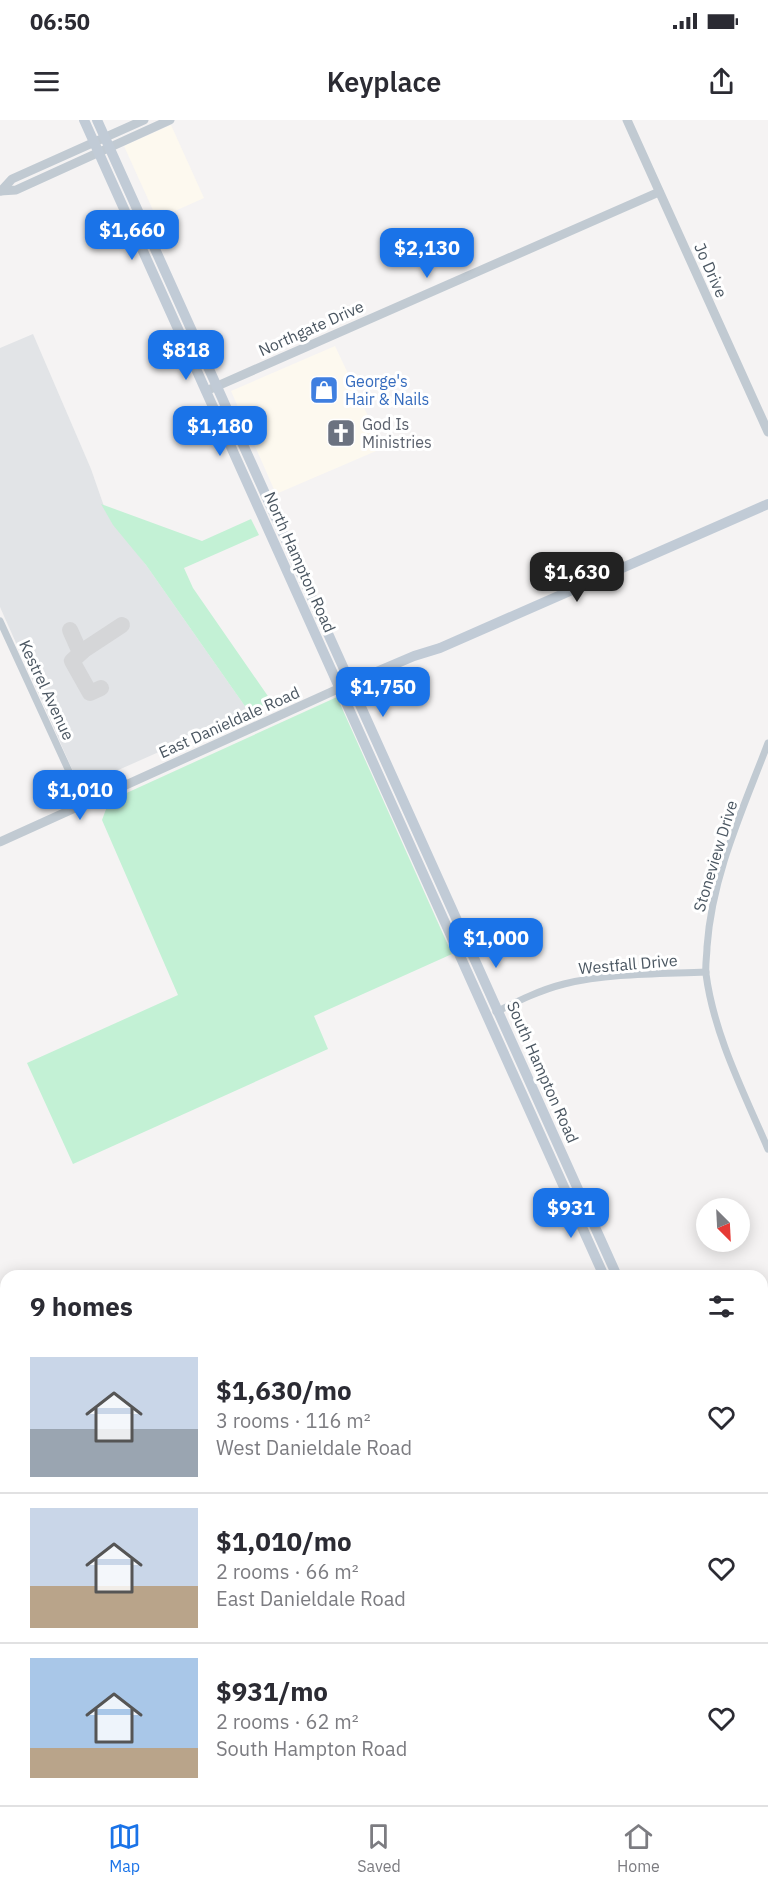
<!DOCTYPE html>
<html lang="en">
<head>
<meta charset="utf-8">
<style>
	body { margin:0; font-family:"IBM Plex Sans",sans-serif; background:#f2f2f3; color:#2b2b33; height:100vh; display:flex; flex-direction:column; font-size:22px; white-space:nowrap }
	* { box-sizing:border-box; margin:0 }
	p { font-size:20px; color:#7c7c81 }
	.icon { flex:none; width:33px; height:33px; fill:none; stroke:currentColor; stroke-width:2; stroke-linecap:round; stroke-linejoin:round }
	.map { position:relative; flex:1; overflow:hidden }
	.details { position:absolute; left:0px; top:1150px; width:768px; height:536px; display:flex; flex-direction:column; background:#fff; border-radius:18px 18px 0 0; box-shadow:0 3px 15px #0003 }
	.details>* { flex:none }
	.needle { width:39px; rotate:156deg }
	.buttons { position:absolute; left:696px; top:1078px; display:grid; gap:12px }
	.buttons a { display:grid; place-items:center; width:54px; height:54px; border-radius:50%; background:#fff; box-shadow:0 3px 15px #0003; font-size:30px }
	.price { position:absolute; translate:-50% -51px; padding:0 14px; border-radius:12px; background:#1a73e8; color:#fff; font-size:20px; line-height:39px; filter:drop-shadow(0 2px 3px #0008) }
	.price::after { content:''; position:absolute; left:50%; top:36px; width:18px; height:14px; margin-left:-9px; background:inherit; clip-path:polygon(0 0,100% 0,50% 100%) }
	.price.current { background:#222; color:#fff }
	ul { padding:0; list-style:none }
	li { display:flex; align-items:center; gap:18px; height:150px; padding:0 30px }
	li+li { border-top:2px solid #e1e1e2 }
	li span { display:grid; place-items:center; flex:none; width:168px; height:120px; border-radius:0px; color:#555 }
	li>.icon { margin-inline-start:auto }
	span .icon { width:72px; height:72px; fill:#fffc; stroke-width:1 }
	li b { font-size:26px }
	h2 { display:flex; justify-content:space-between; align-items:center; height:72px; padding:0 30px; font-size:26px }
	.status { display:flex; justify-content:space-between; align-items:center; height:42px; padding:0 30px; background:#fff; direction:ltr }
	.status svg { height:16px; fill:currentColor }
	header { display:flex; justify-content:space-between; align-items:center; height:78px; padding:0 30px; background:#fff; font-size:27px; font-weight:600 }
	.tab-bar { display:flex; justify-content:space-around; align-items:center; height:84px; border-top:2px solid #e1e1e2; background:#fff; font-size:16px; color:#7c7c81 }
	.tab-bar a { display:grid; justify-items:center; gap:3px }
	.tab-bar .current { color:#1a73e8 }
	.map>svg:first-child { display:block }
	.commercial { fill:#fdf9ef }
	.airport { fill:#e2e4e7 }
	.green { fill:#c3f1d5 }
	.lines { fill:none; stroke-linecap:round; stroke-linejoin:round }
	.taxiway { stroke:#d5d6d8; stroke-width:16 }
	.minor { stroke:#c1cad2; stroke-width:7 }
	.tertiary { stroke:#c1cad2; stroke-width:9 }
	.secondary { stroke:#c1cbd6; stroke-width:10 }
	.labels { text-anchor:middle; stroke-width:6; stroke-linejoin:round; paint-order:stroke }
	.street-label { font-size:16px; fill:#4a5661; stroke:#fff }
	.shop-label { font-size:16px; fill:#366cbe; stroke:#fff; text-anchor:start }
	.worship-label { font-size:16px; fill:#5b616d; stroke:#fff; text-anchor:start }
</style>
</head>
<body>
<div class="status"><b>06:50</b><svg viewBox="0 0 49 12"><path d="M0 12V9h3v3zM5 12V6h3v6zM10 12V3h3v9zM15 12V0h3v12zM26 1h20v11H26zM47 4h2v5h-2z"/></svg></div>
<header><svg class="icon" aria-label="menu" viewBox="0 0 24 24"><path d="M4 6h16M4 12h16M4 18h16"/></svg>Keyplace<svg class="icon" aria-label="share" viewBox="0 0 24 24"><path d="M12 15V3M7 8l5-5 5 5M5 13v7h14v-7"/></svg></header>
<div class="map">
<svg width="768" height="1685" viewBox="0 0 768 1685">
	<rect width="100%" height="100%" fill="#f5f3f3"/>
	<g class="commercial">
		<polygon points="171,5 204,78 157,99 124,26"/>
		<polygon points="335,226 383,328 276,374 231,271"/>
		<polygon points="762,1540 768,1554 768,1647 762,1649"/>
		<polygon points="529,1680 718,1680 720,1685 531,1685"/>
	</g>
	<polygon class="airport" points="33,214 91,349 106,392 146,445 249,592 80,667 0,487 0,228"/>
	<g class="green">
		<polygon points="101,384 202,421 251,399 259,415 184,448 193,468 272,582 249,592 146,445 113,405"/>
		<polygon points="337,577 452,834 314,896 328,929 73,1044 27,943 178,875 102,700 109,681"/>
	</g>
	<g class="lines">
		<g class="taxiway">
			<polyline points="70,510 78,528 84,530"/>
			<polyline points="101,568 90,573 72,541 84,530 122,505"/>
		</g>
		<g class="minor">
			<polyline points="0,501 84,684"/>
			<path d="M768,623c-25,66 -56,132 -61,204 0,8 -2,18 -1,27 8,61 38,119 62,175"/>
			<path d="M496,892c22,-11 44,-22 68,-28 46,-11 95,-10 142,-12"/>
			<polyline points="0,1571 6,1583"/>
			<polyline points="52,1680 54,1685"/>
		</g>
		<g class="tertiary">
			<polyline points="627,0 768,312"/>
			<polyline points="0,71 16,70 170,0"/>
			<polyline points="1,71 12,59 144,0"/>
			<polyline points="206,271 659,72"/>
			<polyline points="0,722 340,568"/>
			<polyline points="762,1204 768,1202"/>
			<polyline points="762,1216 768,1213"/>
			<polyline points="0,1559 6,1556"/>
		</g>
		<g class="secondary">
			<polyline points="84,0 604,1156"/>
			<polyline points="97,0 617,1156"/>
			<polyline points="346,565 414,536 440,528 768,384"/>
			<polyline points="762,1484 768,1498"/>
			<polyline points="762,1517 768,1531"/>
		</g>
	</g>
	<defs>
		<g id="shop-square" transform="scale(1.5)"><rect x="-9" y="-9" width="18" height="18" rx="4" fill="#3f7fe0" stroke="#fff"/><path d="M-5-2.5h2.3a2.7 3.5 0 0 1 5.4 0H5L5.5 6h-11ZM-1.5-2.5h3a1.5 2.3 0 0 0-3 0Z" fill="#fff"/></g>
		<g id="church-square" transform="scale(1.5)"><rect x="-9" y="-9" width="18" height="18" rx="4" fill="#6b7280" stroke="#fff"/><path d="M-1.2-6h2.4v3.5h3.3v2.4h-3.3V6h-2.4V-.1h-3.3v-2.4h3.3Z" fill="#fff"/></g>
	</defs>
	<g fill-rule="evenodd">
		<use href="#shop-square" x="324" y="270"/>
		<use href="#church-square" x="341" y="313"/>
	</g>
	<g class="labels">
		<g class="street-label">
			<text transform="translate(711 150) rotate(66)" y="6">Jo Drive</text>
			<text transform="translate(311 208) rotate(-24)" y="6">Northgate Drive</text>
			<text transform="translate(300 442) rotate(66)" y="6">North Hampton Road</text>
			<text transform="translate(47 570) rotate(65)" y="6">Kestrel Avenue</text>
			<text transform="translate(229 602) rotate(-24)" y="6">East Danieldale Road</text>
			<text transform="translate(715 736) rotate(-73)" y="6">Stoneview Drive</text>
			<text transform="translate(628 844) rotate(-5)" y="6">Westfall Drive</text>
			<text transform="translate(543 952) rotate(66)" y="6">South Hampton Road</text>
		</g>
		<g class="shop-label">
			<text x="345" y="267">George's<tspan x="345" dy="18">Hair &amp; Nails</tspan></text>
		</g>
		<g class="worship-label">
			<text x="362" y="310">God Is<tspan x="362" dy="18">Ministries</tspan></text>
		</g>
	</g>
</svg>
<div class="buttons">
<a><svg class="needle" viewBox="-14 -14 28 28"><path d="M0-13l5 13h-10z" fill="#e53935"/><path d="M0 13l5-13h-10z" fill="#7c7c81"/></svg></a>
</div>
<b class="price" style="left:132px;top:141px">$1,660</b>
<b class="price" style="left:427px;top:159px">$2,130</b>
<b class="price" style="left:186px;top:261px">$818</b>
<b class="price" style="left:220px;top:337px">$1,180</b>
<b class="price current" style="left:577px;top:483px">$1,630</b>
<b class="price" style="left:383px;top:598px">$1,750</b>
<b class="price" style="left:80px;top:701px">$1,010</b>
<b class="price" style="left:496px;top:849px">$1,000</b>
<b class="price" style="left:571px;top:1119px">$931</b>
<section class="details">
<h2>9 homes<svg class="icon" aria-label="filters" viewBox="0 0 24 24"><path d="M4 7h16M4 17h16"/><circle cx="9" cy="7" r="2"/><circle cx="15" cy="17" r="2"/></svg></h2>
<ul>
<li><span style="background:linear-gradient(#c9d6e8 60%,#9aa5b1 0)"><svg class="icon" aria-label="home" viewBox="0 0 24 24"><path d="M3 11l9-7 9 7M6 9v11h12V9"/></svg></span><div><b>$1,630/mo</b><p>3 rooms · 116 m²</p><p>West Danieldale Road</p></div><svg class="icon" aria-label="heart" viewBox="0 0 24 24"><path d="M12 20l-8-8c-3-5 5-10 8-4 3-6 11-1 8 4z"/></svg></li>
<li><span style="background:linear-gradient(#c9d6e8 65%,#b9a48a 0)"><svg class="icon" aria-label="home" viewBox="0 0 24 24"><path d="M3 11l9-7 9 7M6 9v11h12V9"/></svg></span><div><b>$1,010/mo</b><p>2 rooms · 66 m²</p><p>East Danieldale Road</p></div><svg class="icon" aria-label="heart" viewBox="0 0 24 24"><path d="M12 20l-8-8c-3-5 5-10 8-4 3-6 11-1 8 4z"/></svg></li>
<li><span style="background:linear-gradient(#a9c7e8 75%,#b9a48a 0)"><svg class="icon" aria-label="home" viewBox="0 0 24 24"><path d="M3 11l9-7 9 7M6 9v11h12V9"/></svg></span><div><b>$931/mo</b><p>2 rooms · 62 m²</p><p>South Hampton Road</p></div><svg class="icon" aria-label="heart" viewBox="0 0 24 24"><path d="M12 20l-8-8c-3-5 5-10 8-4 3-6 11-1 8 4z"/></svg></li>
</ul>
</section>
</div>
<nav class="tab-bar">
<a class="current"><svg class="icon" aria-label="map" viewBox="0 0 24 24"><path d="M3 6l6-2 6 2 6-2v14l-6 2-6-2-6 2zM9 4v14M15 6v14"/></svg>Map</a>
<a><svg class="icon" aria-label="saved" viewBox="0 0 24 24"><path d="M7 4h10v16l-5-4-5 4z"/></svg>Saved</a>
<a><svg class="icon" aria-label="home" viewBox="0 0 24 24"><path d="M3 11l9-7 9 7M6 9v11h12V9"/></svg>Home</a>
</nav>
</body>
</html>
